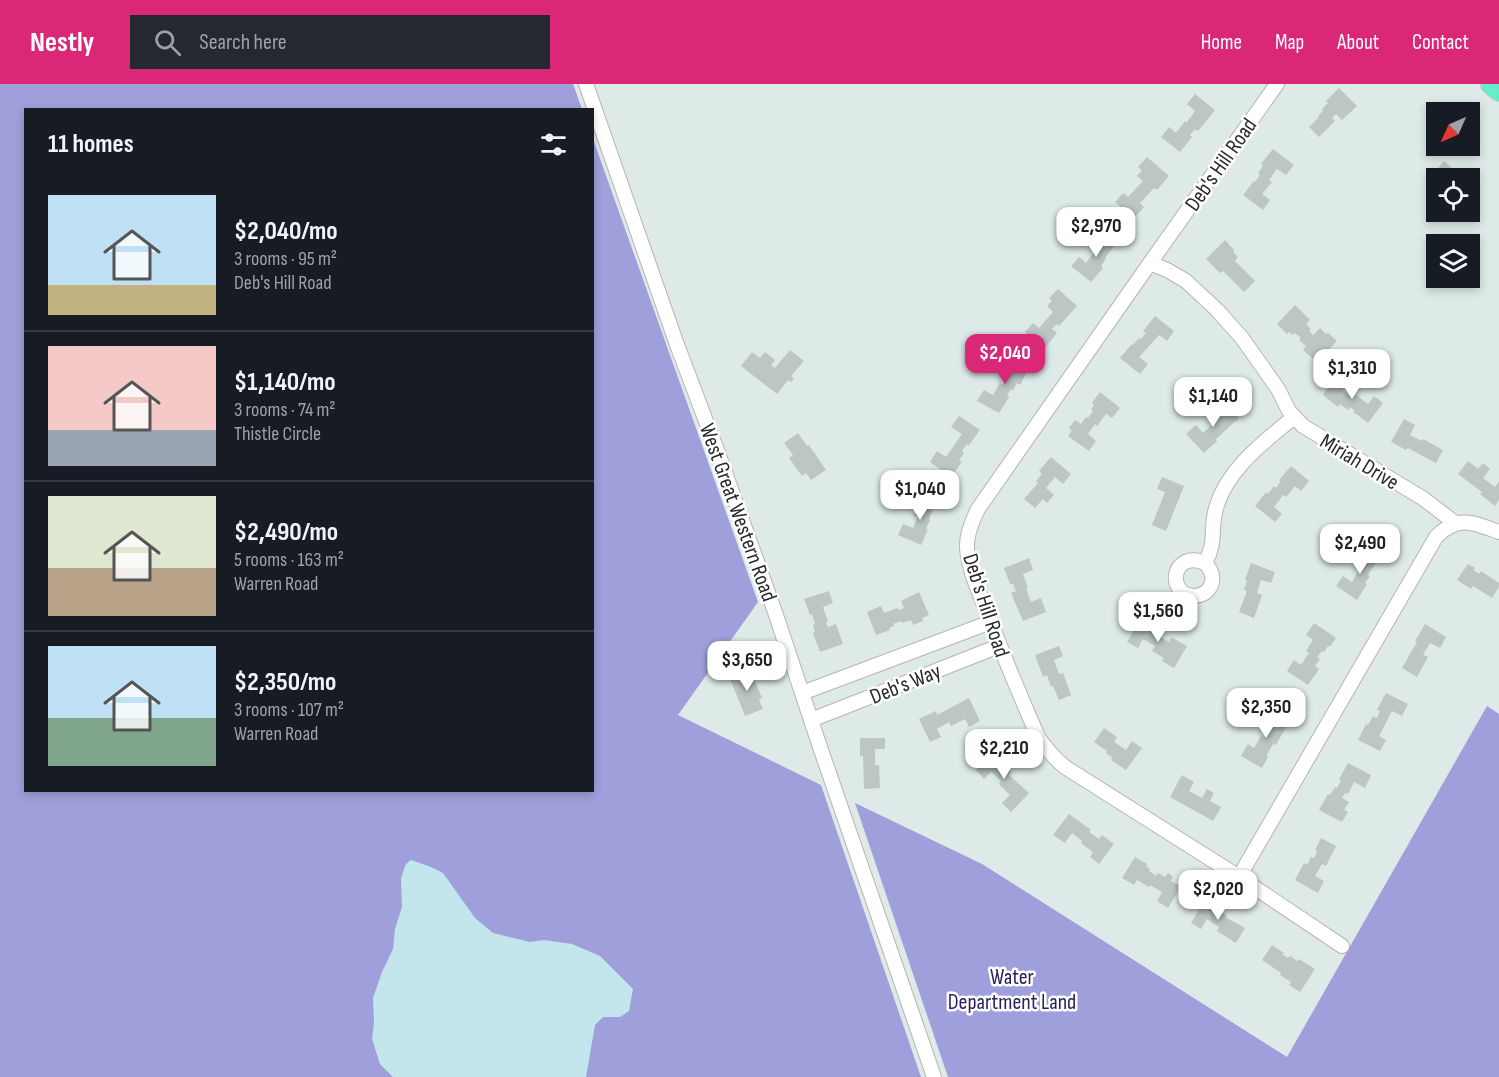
<!DOCTYPE html>
<html lang="en">
<head>
<meta charset="utf-8">
<style>
	body { margin:0; font-family:"Sofia Sans Condensed",sans-serif; background:#242831; color:#f1f3f6; height:100vh; display:flex; flex-direction:column; font-size:22px; white-space:nowrap }
	* { box-sizing:border-box; margin:0 }
	p { font-size:20px; color:#9ea1a6 }
	.icon { flex:none; width:33px; height:33px; fill:none; stroke:currentColor; stroke-width:2; stroke-linecap:round; stroke-linejoin:round }
	.map { position:relative; flex:1; overflow:hidden }
	.details { position:absolute; left:24px; top:24px; width:570px; height:684px; display:flex; flex-direction:column; background:#171b24; border-radius:0px; box-shadow:0 3px 9px #0003 }
	.details>* { flex:none }
	.needle { width:39px; rotate:225deg }
	.tools { position:absolute; left:1426px; top:18px; display:grid; gap:12px }
	.tools a { display:grid; place-items:center; width:54px; height:54px; border-radius:0px; background:#171b24; box-shadow:0 3px 9px #0003; font-size:30px }
	.price { position:absolute; translate:-50% -51px; padding:0 14px; border-radius:12px; background:#fff; color:#222; font-size:20px; line-height:39px; filter:drop-shadow(0 2px 3px #0008) }
	.price::after { content:''; position:absolute; left:50%; top:36px; width:18px; height:14px; margin-left:-9px; background:inherit; clip-path:polygon(0 0,100% 0,50% 100%) }
	.price.selected { background:#db2777; color:#fff }
	ul { padding:0; list-style:none }
	li { display:flex; align-items:center; gap:18px; height:150px; padding:0 24px }
	li+li { border-top:2px solid #363941 }
	li span { display:grid; place-items:center; flex:none; width:168px; height:120px; border-radius:0px; color:#555 }
	li>.icon { margin-inline-start:auto }
	span .icon { width:72px; height:72px; fill:#fffc; stroke-width:1 }
	li b { font-size:26px }
	h2 { display:flex; justify-content:space-between; align-items:center; height:72px; padding:0 24px; font-size:26px }
	header { display:flex; align-items:center; gap:36px; box-sizing:border-box; height:84px; padding:0 30px; background:#db2777; color:#fff }
	header strong { font-size:28px }
	nav { display:flex; gap:33px; margin-inline-start:auto; font-size:21px }
	.search { width:420px; height:54px; background:#242831; display:flex; align-items:center; gap:15px; box-sizing:border-box; padding:0 21px; border-radius:0px; color:#9ea1a6; font-size:22px }
	.map>svg:first-child { display:block }
	.green { fill:#9fa0db }
	.sand { fill:#c3e5ec }
	.building { fill:#bcc6c5 }
	.lines { fill:none; stroke-linecap:round; stroke-linejoin:round }
	.minor-casing { stroke:#bcb2b0; stroke-width:16 }
	.highway-casing { stroke:#c7c7c7; stroke-width:22 }
	.minor { stroke:#fff; stroke-width:14 }
	.highway { stroke:#65edcb; stroke-width:20 }
	.labels { text-anchor:middle; stroke-width:5; stroke-linejoin:round; paint-order:stroke }
	.street-label { font-size:22px; fill:#292929; stroke:#fff }
	.park-label { font-size:22px; fill:#28215e; stroke:#fff }
</style>
</head>
<body>
<header>
<strong>Nestly</strong>
<div class="search"><svg class="icon" aria-label="search" viewBox="0 0 24 24"><circle cx="10" cy="10" r="6"/><path d="M15 15l6 6"/></svg>Search here</div>
<nav><a>Home</a><a>Map</a><a>About</a><a>Contact</a></nav>
</header>
<div class="map">
<svg width="1499" height="993" viewBox="0 0 1499 993">
	<rect width="100%" height="100%" fill="#ddeae8"/>
	<g class="green">
		<polygon points="0,0 573,0 582,25 26,26 26,706 592,706 593,55 758,518 678,631 821,701 921,993 0,993"/>
		<polygon points="1487,622 1499,630 1499,993 948,993 855,719 982,780 1287,973"/>
	</g>
	<polygon class="sand" points="411,776 431,783 443,789 475,834 493,849 530,858 544,856 572,860 600,872 633,905 629,927 620,933 603,933 595,941 586,993 393,993 380,980 372,955 374,939 373,914 382,888 393,865 395,845 402,823 401,794 406,780"/>
	<g class="building">
		<polygon points="1339,4 1357,22 1342,36 1336,30 1332,34 1335,37 1319,53 1309,43 1319,33 1318,32 1323,27 1322,25 1328,19 1326,17"/>
		<polygon points="1195,10 1215,26 1198,47 1195,45 1190,51 1192,53 1180,68 1161,53 1169,43 1176,49 1185,37 1186,39 1195,27 1187,20"/>
		<polygon points="1273,65 1294,81 1286,91 1277,85 1269,96 1272,98 1262,110 1270,116 1263,126 1243,111 1254,97 1255,98 1260,91 1258,89 1263,82 1261,80"/>
		<polygon points="1147,73 1169,92 1157,106 1154,104 1140,119 1144,123 1134,134 1115,118 1123,109 1128,113 1143,97 1137,92 1142,86 1138,83"/>
		<polygon points="1444,77 1452,84 1443,94 1441,94 1434,89"/>
		<polygon points="1106,147 1118,157 1105,174 1106,175 1101,182 1103,184 1091,198 1071,182 1079,173 1086,179 1095,167 1092,164"/>
		<polygon points="1225,156 1234,166 1233,168 1238,173 1235,177 1255,197 1244,208 1223,187 1220,189 1206,175"/>
		<polygon points="1058,205 1077,222 1059,242 1057,240 1052,245 1057,249 1044,265 1025,248 1033,239 1039,244 1053,228 1047,222 1052,217 1049,214"/>
		<polygon points="1295,221 1310,236 1306,240 1311,245 1309,247 1313,251 1320,244 1326,250 1328,249 1337,257 1316,278 1303,266 1306,262 1299,256 1301,254 1295,249 1293,251 1289,248 1287,250 1277,240"/>
		<polygon points="1155,232 1174,247 1167,257 1159,251 1139,273 1148,280 1140,290 1120,274 1132,260 1133,261 1139,254 1141,255 1146,249 1143,247"/>
		<polygon points="790,266 804,277 791,292 794,295 791,298 788,296 777,310 741,282 752,268 760,274 765,268 775,276 771,281 775,284"/>
		<polygon points="1006,271 1029,284 1020,301 1017,299 1013,307 1011,305 1007,312 1009,313 999,329 977,317 984,306 993,311 1000,299 1003,300 1010,287 1001,281"/>
		<polygon points="1339,290 1349,297 1342,306 1353,314 1356,311 1368,320 1374,312 1383,319 1368,339 1353,328 1355,327 1350,323 1348,326 1340,320 1338,323 1323,311"/>
		<polygon points="1100,308 1120,324 1112,334 1106,330 1097,342 1095,340 1088,350 1096,357 1089,367 1068,352 1072,346 1069,344 1075,336 1081,340 1086,333 1088,334 1093,327 1091,325 1094,321 1092,319"/>
		<polygon points="1227,322 1239,334 1216,355 1217,357 1204,369 1186,350 1196,341 1203,349 1214,339 1204,329 1211,323 1219,331"/>
		<polygon points="959,332 980,346 969,361 967,360 962,367 964,369 959,376 962,378 951,393 930,378 937,367 946,373 962,350 951,343"/>
		<polygon points="1404,335 1415,341 1410,351 1422,357 1423,355 1443,366 1436,379 1408,364 1406,366 1391,358"/>
		<polygon points="798,349 807,362 809,361 826,386 811,396 806,389 802,392 789,374 793,371 784,359"/>
		<polygon points="1051,373 1071,390 1063,400 1055,393 1046,404 1054,411 1047,419 1043,415 1035,424 1024,415 1038,399 1036,397 1042,390 1039,387"/>
		<polygon points="1468,377 1478,385 1483,379 1490,385 1483,394 1495,403 1499,397 1499,416 1495,422 1480,410 1482,408 1458,390"/>
		<polygon points="1291,382 1309,397 1301,407 1295,402 1286,413 1283,411 1274,423 1282,430 1275,438 1255,422 1266,408 1268,410 1274,402 1276,404 1281,397 1279,396"/>
		<polygon points="1162,393 1184,402 1166,447 1152,441 1165,408 1157,405"/>
		<polygon points="923,410 937,416 929,435 930,436 926,445 928,445 921,461 898,451 903,440 913,444 918,433 914,431"/>
		<polygon points="1369,464 1381,471 1368,491 1370,492 1365,499 1367,500 1357,516 1336,502 1343,492 1352,498 1359,486 1356,484"/>
		<polygon points="1029,474 1033,486 1023,490 1028,504 1026,505 1031,518 1041,514 1046,528 1023,537 1011,509 1016,507 1013,500 1010,500 1004,484"/>
		<polygon points="1251,479 1275,488 1271,499 1261,496 1257,509 1262,511 1254,534 1239,528 1247,507 1244,506 1247,497 1245,496"/>
		<polygon points="1468,480 1475,484 1473,486 1479,490 1481,487 1499,499 1499,503 1492,514 1473,502 1471,505 1457,496"/>
		<polygon points="829,507 833,519 823,523 828,538 826,539 828,543 836,540 843,560 820,568 813,549 815,548 813,541 815,540 812,530 810,531 804,515"/>
		<polygon points="919,508 929,531 922,534 923,537 913,541 911,536 902,539 901,537 893,540 894,542 889,544 890,546 876,551 867,528 881,522 884,529 897,524 899,526 904,524 901,517"/>
		<polygon points="1141,535 1147,539 1148,537 1157,542 1154,547 1162,551 1161,553 1169,558 1171,553 1187,562 1174,584 1162,577 1164,574 1152,567 1155,562 1143,555 1138,564 1127,558"/>
		<polygon points="1314,539 1336,554 1330,563 1328,562 1324,568 1322,567 1317,573 1320,575 1315,582 1319,585 1308,601 1287,587 1294,576 1301,581 1309,569 1306,567 1313,556 1306,551"/>
		<polygon points="1425,540 1446,553 1440,564 1430,559 1423,571 1428,573 1417,593 1402,584 1417,558 1415,557"/>
		<polygon points="1059,562 1063,572 1054,576 1059,590 1063,589 1071,611 1059,616 1053,602 1051,603 1047,591 1043,593 1035,571"/>
		<polygon points="747,584 749,591 752,590 762,614 759,616 763,625 745,632 729,592"/>
		<polygon points="1386,609 1408,620 1402,632 1392,627 1379,652 1386,656 1380,667 1358,656 1366,640 1368,641 1373,632 1377,634 1380,627 1377,626"/>
		<polygon points="969,614 980,637 969,643 965,635 951,642 949,638 937,645 941,653 930,658 919,635 936,627 937,631"/>
		<polygon points="1267,625 1289,638 1276,661 1274,659 1266,672 1268,673 1262,684 1241,672 1248,660 1254,664 1261,652 1263,654 1270,641 1261,636"/>
		<polygon points="1104,644 1117,653 1114,658 1126,666 1132,657 1142,664 1126,686 1111,676 1113,674 1106,669 1107,667 1094,658"/>
		<polygon points="860,654 885,654 885,665 875,665 875,681 879,681 880,704 864,705 863,672 860,672"/>
		<polygon points="993,668 1008,681 1006,683 1011,688 1009,691 1029,709 1011,728 1002,719 1010,711 999,700 1001,697 991,688 984,695 976,686"/>
		<polygon points="1348,679 1371,691 1365,704 1354,698 1348,710 1345,709 1342,714 1349,718 1344,726 1348,728 1342,738 1319,726 1328,710 1330,711 1335,703 1337,704 1341,696 1339,695"/>
		<polygon points="1182,691 1194,698 1189,707 1202,714 1207,705 1214,709 1210,717 1221,723 1213,737 1170,713"/>
		<polygon points="1069,730 1091,746 1089,748 1099,755 1102,751 1114,760 1099,780 1090,773 1093,768 1081,759 1082,757 1072,749 1065,759 1053,751"/>
		<polygon points="1321,754 1336,762 1326,782 1322,780 1315,792 1324,797 1318,809 1295,796 1304,779 1307,781 1311,773 1314,774 1317,768 1315,766"/>
		<polygon points="1135,773 1147,780 1146,782 1150,785 1149,787 1156,792 1158,789 1165,793 1168,789 1173,793 1171,797 1181,802 1168,824 1157,817 1162,808 1150,801 1149,803 1137,796 1134,801 1122,794"/>
		<polygon points="1205,816 1210,820 1212,818 1221,823 1219,827 1226,831 1225,833 1245,844 1236,859 1217,847 1219,843 1207,835 1201,845 1191,839"/>
		<polygon points="1272,861 1284,869 1282,870 1288,874 1290,872 1297,877 1299,875 1315,885 1300,908 1289,901 1291,898 1280,891 1281,889 1262,876"/>
	</g>
	<g class="lines">
		<g class="minor-casing">
			<g id="minor">
				<polyline points="586,0 676,258 718,369 775,528 820,663 934,993"/>
				<path d="M1277,0l-127,179 -172,246c-6,12 -12,26 -11,39 2,26 15,50 24,74 14,39 31,77 47,115 8,12 16,21 27,30l174,110 103,69"/>
				<polyline points="1150,179 1167,186 1186,197 1217,226 1242,254 1278,305 1289,327 1303,342 1424,415 1455,439"/>
				<path d="M1205,479c-32,-14 -40,30 -12,33 5,0 9,-1 13,-4 10,-9 7,-21 -1,-29 12,-21 5,-34 11,-55 11,-39 48,-66 78,-91"/>
				<polyline points="802,609 991,538"/>
				<polyline points="811,636 999,562"/>
				<path d="M1239,793l197,-340c22,-22 36,-15 63,-5"/>
			</g>
		</g>
		<g class="highway-casing">
			<polyline id="highway" points="1491,0 1499,7"/>
		</g>
		<use href="#minor" class="minor"/>
		<use href="#highway" class="highway"/>
	</g>
	<g class="labels">
		<g class="street-label">
			<text transform="translate(1220 80) rotate(-55)" y="8">Deb's Hill Road</text>
			<text transform="translate(1360 377) rotate(31)" y="8">Miriah Drive</text>
			<text transform="translate(739 428) rotate(70)" y="8">West Great Western Road</text>
			<text transform="translate(987 521) rotate(72)" y="8">Deb's Hill Road</text>
			<text transform="translate(905 599) rotate(-22)" y="8">Deb's Way</text>
		</g>
		<g class="park-label">
			<text x="1012" y="900">Water<tspan x="1012" dy="25">Department Land</tspan></text>
		</g>
	</g>
</svg>
<div class="tools">
<a><svg class="needle" viewBox="-14 -14 28 28"><path d="M0-13l5 13h-10z" fill="#e53935"/><path d="M0 13l5-13h-10z" fill="#9ea1a6"/></svg></a>
<a><svg class="icon" aria-label="locate" viewBox="0 0 24 24"><circle cx="12" cy="12" r="6"/><path d="M12 2v4M12 18v4M2 12h4M18 12h4"/></svg></a>
<a><svg class="icon" aria-label="layers" viewBox="0 0 24 24"><path d="M12 4l9 5-9 5-9-5zM3 14l9 5 9-5"/></svg></a>
</div>
<b class="price" style="left:1096px;top:174px">$2,970</b>
<b class="price selected" style="left:1005px;top:301px">$2,040</b>
<b class="price" style="left:1352px;top:316px">$1,310</b>
<b class="price" style="left:1213px;top:344px">$1,140</b>
<b class="price" style="left:920px;top:437px">$1,040</b>
<b class="price" style="left:1360px;top:491px">$2,490</b>
<b class="price" style="left:1158px;top:559px">$1,560</b>
<b class="price" style="left:747px;top:608px">$3,650</b>
<b class="price" style="left:1266px;top:655px">$2,350</b>
<b class="price" style="left:1004px;top:696px">$2,210</b>
<b class="price" style="left:1218px;top:837px">$2,020</b>
<section class="details">
<h2>11 homes<svg class="icon" aria-label="filters" viewBox="0 0 24 24"><path d="M4 7h16M4 17h16"/><circle cx="9" cy="7" r="2"/><circle cx="15" cy="17" r="2"/></svg></h2>
<ul>
<li><span style="background:linear-gradient(#bfe0f5 75%,#c2b280 0)"><svg class="icon" aria-label="home" viewBox="0 0 24 24"><path d="M3 11l9-7 9 7M6 9v11h12V9"/></svg></span><div><b>$2,040/mo</b><p>3 rooms · 95 m²</p><p>Deb's Hill Road</p></div></li>
<li><span style="background:linear-gradient(#f6c9c9 70%,#9aa5b1 0)"><svg class="icon" aria-label="home" viewBox="0 0 24 24"><path d="M3 11l9-7 9 7M6 9v11h12V9"/></svg></span><div><b>$1,140/mo</b><p>3 rooms · 74 m²</p><p>Thistle Circle</p></div></li>
<li><span style="background:linear-gradient(#dfe7d0 60%,#b9a48a 0)"><svg class="icon" aria-label="home" viewBox="0 0 24 24"><path d="M3 11l9-7 9 7M6 9v11h12V9"/></svg></span><div><b>$2,490/mo</b><p>5 rooms · 163 m²</p><p>Warren Road</p></div></li>
<li><span style="background:linear-gradient(#bfe0f5 60%,#7fa58c 0)"><svg class="icon" aria-label="home" viewBox="0 0 24 24"><path d="M3 11l9-7 9 7M6 9v11h12V9"/></svg></span><div><b>$2,350/mo</b><p>3 rooms · 107 m²</p><p>Warren Road</p></div></li>
</ul>
</section>
</div>
</body>
</html>
